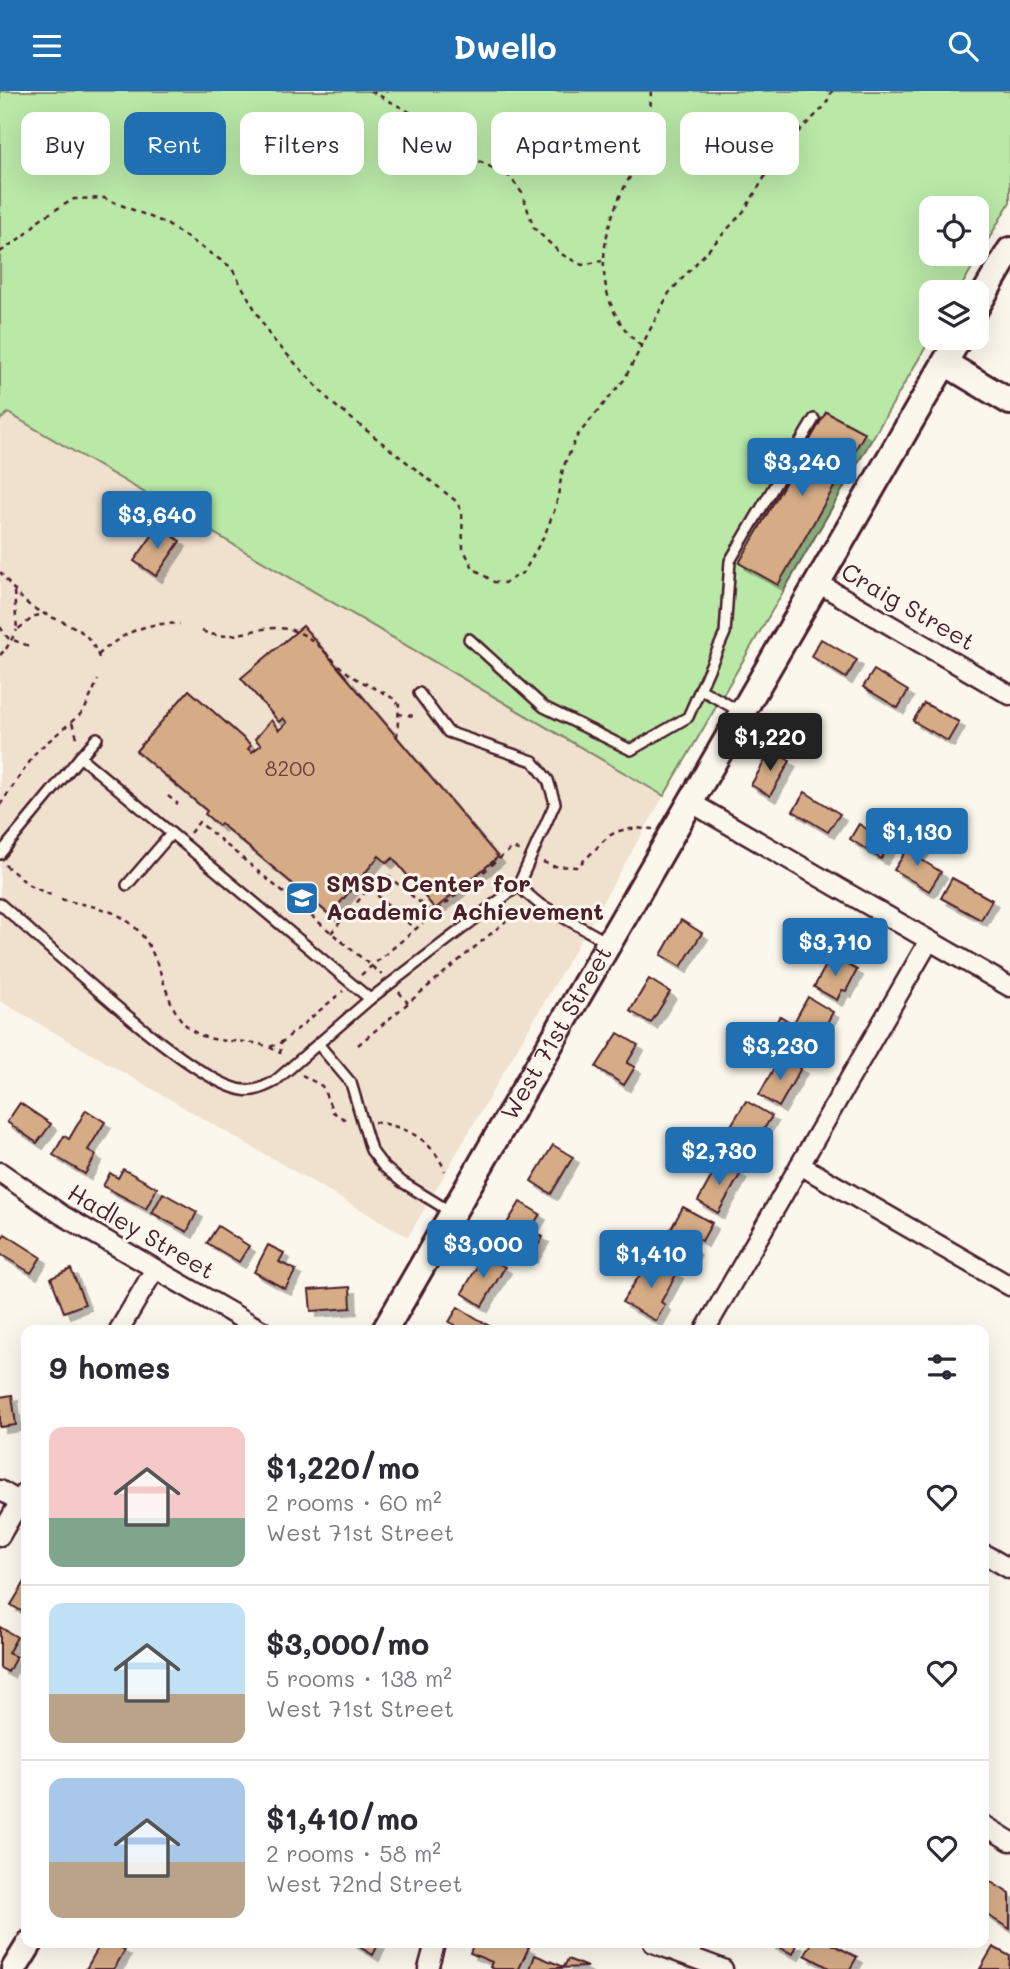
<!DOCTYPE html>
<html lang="en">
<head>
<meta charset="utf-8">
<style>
	body { margin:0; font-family:Mali,sans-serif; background:#f2f2f3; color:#2b2b33; height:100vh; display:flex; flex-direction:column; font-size:26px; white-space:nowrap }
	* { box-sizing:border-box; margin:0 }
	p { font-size:23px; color:#7c7c81 }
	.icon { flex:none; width:38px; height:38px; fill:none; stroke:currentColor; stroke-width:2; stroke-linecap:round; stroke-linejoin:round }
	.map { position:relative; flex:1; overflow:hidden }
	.sheet { position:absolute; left:21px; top:1234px; width:968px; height:623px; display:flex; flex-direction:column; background:#fff; border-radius:14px; box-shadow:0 7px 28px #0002 }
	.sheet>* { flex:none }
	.hud { position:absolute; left:21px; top:21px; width:970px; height:63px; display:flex; gap:14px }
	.buttons { position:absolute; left:919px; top:105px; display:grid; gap:14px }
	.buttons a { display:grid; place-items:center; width:70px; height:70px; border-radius:14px; background:#fff; box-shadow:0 7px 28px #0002; font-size:35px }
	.price { position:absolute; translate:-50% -60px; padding:0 16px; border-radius:7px; background:#1f6fb2; color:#fff; font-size:23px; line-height:46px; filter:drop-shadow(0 2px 4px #0008) }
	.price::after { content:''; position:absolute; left:50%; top:42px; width:21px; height:16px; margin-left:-10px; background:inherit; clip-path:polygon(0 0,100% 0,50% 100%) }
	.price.active { background:#222; color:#fff }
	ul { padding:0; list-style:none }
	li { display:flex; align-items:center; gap:21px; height:175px; padding:0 28px }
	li+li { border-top:2px solid #e1e1e2 }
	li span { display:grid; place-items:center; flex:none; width:196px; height:140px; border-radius:14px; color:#555 }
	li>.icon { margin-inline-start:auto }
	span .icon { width:84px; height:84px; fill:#fffc; stroke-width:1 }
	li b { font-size:30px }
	h2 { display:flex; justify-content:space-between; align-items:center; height:84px; padding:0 28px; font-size:30px }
	.pill { padding:0 24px; border-radius:14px; background:#fff; box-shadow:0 7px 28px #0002; font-size:24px; line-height:63px }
	.pill.active { background:#1f6fb2; color:#fff }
	header { display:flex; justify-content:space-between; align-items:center; height:91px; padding:0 28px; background:#1f6fb2; color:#fff; font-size:32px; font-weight:800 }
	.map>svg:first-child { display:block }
	.built { fill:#f0e0ce }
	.green { fill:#b9e8a7; stroke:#828469; stroke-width:2; fill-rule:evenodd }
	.building { fill:#d6ac87; stroke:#4a1f2b; stroke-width:2; filter:url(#shadow) }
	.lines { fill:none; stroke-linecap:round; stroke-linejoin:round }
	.lane-casing { stroke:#4a1f2b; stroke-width:14 }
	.street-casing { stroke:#4a1f2b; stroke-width:23 }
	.secondary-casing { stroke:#4a1f2b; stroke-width:30 }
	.path { stroke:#4a1f2b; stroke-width:2.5; stroke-dasharray:5 5; stroke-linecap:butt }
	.lane { stroke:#fbf7ec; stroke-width:9 }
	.street { stroke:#fbf7ec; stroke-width:18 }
	.secondary { stroke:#fbf7ec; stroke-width:24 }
	.path-bridge { stroke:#4a1f2b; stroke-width:2.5; stroke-dasharray:5 5; stroke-linecap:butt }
	.labels { text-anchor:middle; stroke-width:6; stroke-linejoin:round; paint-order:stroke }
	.number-label { font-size:21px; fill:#6d4242 }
	.street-label { font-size:24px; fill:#4a1f2b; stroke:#fbf7ec }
	.poi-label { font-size:24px; font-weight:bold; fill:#4a1f2b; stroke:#fbf7ec; text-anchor:start }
</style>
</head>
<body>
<header><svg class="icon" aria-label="menu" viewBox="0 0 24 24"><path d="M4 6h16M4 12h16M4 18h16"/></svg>Dwello<svg class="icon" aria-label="search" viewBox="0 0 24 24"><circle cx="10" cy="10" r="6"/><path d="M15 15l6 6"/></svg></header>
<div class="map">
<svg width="1010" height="1878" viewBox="0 0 1010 1878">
	<defs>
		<filter id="shadow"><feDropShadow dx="6" dy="6" stdDeviation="0" flood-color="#0004"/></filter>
	</defs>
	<rect width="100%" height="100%" fill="#fbf7ec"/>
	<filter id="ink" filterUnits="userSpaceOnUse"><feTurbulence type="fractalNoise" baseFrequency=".0143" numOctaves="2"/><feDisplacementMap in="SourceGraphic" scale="14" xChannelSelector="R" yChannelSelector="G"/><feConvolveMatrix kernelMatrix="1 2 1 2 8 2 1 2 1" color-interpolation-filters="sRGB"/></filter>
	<g filter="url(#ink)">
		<polygon class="built" points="7,321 664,705 408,1146 0,910 0,329"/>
		<path class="green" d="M0,0h1010v111l-52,90h-27v46l-267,458 -656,-383 -8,7zM931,117h45v46h-45z"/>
		<g class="building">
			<polygon points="826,321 865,342 778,494 739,472"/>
			<polygon points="159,435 180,450 156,485 134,470"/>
			<polygon points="303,535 498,766 435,818 393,767 387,772 379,765 330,824 221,733 219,735 205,723 207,720 136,660 189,599 251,654 248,658 252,661 261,654 255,648 271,629 279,639 287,632 283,627 279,631 241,587"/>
			<polygon points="821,548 857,569 846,587 811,565"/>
			<polygon points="874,579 908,600 898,617 863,596"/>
			<polygon points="924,612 959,631 948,650 913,630"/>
			<polygon points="771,659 790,670 770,705 751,694"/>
			<polygon points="805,701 840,723 828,741 793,720"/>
			<polygon points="859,733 891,753 881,768 850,748"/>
			<polygon points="912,751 923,758 917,766 941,781 929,800 894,779"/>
			<polygon points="952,787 992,809 981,829 941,807"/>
			<polygon points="681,829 702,842 681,876 661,864"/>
			<polygon points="831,865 857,879 846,900 842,899 837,909 814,896"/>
			<polygon points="649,888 670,901 651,932 630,920"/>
			<polygon points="808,906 833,921 823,939 816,935 805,955 773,937 780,925 793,933"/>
			<polygon points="618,942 638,954 627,972 635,976 624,994 596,976"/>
			<polygon points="780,966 801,977 779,1016 759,1004"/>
			<polygon points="746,1010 772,1025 744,1070 719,1054"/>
			<polygon points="20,1012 51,1033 37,1052 7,1031"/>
			<polygon points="86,1019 105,1031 88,1059 96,1064 85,1083 53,1064 64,1045 69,1048"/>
			<polygon points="553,1054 573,1066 551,1103 531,1090"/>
			<polygon points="720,1070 741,1082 718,1122 698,1110"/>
			<polygon points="123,1078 157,1097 146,1118 103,1095 110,1082 118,1087"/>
			<polygon points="163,1102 197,1121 187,1141 152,1122"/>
			<polygon points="520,1111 540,1123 530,1139 543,1146 531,1166 498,1147"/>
			<polygon points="683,1116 712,1132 702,1150 693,1145 688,1154 695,1158 685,1176 658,1161"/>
			<polygon points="218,1135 249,1155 239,1171 207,1152"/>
			<polygon points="5,1143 41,1166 31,1182 0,1163 0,1151"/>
			<polygon points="268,1154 284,1162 279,1171 296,1179 285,1198 254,1181"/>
			<polygon points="484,1164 505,1176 482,1215 462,1202"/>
			<polygon points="651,1167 677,1182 661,1211 665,1214 656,1230 622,1211"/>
			<polygon points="71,1178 85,1213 64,1221 51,1187"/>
			<polygon points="350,1196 351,1217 311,1220 309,1199"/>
			<polygon points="458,1216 491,1236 489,1239 452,1239 455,1234 449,1231"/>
			<polygon points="12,1304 16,1334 0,1336 0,1306"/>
			<polygon points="26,1489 26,1523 11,1514"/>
			<polygon points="0,1536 17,1546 8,1562 16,1566 8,1581 0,1577"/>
			<polygon points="991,1791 1010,1803 1010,1838 984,1822 984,1802"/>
			<polygon points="101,1852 112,1852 125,1859 114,1878 86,1878"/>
			<polygon points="353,1852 379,1852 373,1864"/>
			<polygon points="474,1852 519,1852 529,1856 519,1878 494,1878 490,1876 492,1871 470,1862"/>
			<polygon points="769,1852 798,1852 793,1863"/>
			<polygon points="812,1852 830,1852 857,1866 850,1878 831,1878 805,1864"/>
			<polygon points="993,1856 1010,1865 1009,1878 980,1878"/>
			<polygon points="535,1864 564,1876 568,1868 587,1876 530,1878"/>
		</g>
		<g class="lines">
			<g class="lane-casing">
				<g id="lane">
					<polyline points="469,548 544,616 631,659 688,626 725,542 730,470 814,328"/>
					<polyline points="700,598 741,621"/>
					<polyline points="419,602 448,641 533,670 548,689 555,712 518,795"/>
					<polyline points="80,666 97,647"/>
					<path d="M0,763l80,-97 290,242 -96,83c-10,5 -19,10 -31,8 -53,-8 -195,-145 -243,-186"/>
					<polyline points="127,794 171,743"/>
					<polyline points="370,908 518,795 538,812 607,851"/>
					<polyline points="319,954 351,992 371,1059 383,1075 402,1091 451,1121"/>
				</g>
			</g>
			<g class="street-casing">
				<g id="street">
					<polyline points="818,492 1010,604"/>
					<polyline points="690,711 1010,896"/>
					<polyline points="800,1074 1010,1195"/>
					<polyline points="0,1081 62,1124 261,1239"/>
					<polyline points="119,1239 155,1178"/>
					<polyline points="705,1239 929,850"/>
					<polyline points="0,1399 20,1411"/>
					<polyline points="0,1445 26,1400"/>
					<polyline points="984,1463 1010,1478"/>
					<polyline points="984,1734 1010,1750"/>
					<polyline points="653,1852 723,1878"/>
					<polyline points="428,1878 435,1852"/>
				</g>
			</g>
			<g class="secondary-casing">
				<g id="secondary">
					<polyline points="976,217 1010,159"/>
					<polyline points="945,272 1010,311"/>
					<path id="s1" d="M385,1239l574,-992"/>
					<polyline points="14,1878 30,1852"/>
				</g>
			</g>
			<g class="path">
				<polyline points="371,0 417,25 448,54 510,86 522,102 534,137 561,163 582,174 602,170"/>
				<polyline points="0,161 26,143 40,128 74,108 104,107 165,132 231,176 270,245 333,313 456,410 462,421 463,457 473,477 494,491 504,492 524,481 545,443 556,415 563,377 577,345 624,289 669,202 744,120 783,56 825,15 832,0"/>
				<path d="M641,255c-49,-42 -44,-105 -17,-158 6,-13 16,-24 21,-38 6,-18 5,-40 6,-59"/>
				<path d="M0,481c9,11 18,24 29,33 29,21 58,14 71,56"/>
				<polyline points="14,501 17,539 35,525 47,523"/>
				<polyline points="0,536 8,547 29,555"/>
				<path d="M202,540c28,12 46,-3 74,-3 35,0 47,26 72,45 14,11 33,16 47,27l4,5 -2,32"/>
				<polyline points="0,564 6,558"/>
				<path d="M98,564c25,-22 48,-34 82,-31"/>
				<polyline points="398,623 414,625"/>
				<polyline points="72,632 78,649"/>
				<polyline points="168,705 178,713"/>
				<polyline points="0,714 37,660 84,620 98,589"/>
				<polyline points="190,742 199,731 382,884"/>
				<path d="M543,771l10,4 23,1c35,-27 25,-41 77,-38"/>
				<polyline points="5,774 29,794 55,806"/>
				<polyline points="373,800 388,785 434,823"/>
				<path d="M61,808c19,6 40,7 57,16 51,27 38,91 75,116 27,18 57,2 87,22"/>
				<polyline points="331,842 369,797 415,838"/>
				<polyline points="361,884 512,757 521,760"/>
				<polyline points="399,901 408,912"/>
				<polyline points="358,954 506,830"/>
				<polyline points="270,956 282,951"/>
				<polyline points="280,963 282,951 343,900"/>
				<polyline points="302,984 322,995 333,1021 349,1031"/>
				<path d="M374,1031c32,4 59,18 71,49"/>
			</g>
			<use href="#lane" class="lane"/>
			<use href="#street" class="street"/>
			<use href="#secondary" class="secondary"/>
			<polyline class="path-bridge" points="6,558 17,539"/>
		</g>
	</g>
	<defs>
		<g id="school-square" transform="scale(1.75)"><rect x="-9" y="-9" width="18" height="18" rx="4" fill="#1f6fb2" stroke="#fbf7ec"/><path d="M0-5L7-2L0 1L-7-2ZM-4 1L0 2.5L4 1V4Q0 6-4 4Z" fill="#fff"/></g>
	</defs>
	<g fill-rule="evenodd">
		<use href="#school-square" x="302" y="807"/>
	</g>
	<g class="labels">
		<g class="number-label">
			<text x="290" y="685">8200</text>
		</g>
		<g class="street-label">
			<text transform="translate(908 516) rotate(30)" y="8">Craig Street</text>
			<text dy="8" stroke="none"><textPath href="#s1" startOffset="343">West 71st Street</textPath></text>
			<text transform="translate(141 1141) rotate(30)" y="8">Hadley Street</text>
		</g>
		<g class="poi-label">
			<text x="326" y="801">SMSD Center for<tspan x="326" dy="28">Academic Achievement</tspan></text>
		</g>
	</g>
</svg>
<div class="buttons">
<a><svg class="icon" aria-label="locate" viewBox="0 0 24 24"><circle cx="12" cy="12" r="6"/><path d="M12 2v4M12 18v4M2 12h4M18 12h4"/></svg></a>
<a><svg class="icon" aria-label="layers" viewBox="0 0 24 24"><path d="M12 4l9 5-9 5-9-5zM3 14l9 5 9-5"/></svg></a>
</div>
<b class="price" style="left:802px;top:407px">$3,240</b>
<b class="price" style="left:157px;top:460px">$3,640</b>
<b class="price active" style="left:770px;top:682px">$1,220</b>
<b class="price" style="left:917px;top:777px">$1,130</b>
<b class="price" style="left:835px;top:887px">$3,710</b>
<b class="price" style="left:780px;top:991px">$3,230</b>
<b class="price" style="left:719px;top:1096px">$2,730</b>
<b class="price" style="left:483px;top:1189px">$3,000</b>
<b class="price" style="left:651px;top:1199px">$1,410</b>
<div class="hud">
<a class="pill">Buy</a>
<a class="pill active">Rent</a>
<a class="pill">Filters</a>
<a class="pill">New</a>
<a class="pill">Apartment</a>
<a class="pill">House</a>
</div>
<section class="sheet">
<h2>9 homes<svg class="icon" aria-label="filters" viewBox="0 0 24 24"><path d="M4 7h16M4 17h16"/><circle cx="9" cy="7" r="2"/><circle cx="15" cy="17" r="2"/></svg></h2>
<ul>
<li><span style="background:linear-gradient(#f6c9c9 65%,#7fa58c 0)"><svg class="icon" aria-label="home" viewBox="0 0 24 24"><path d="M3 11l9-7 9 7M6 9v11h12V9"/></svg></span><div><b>$1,220/mo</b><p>2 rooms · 60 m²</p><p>West 71st Street</p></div><svg class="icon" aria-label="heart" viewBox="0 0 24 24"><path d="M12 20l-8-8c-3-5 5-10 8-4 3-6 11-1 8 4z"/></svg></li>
<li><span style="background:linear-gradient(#bfe0f5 65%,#b9a48a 0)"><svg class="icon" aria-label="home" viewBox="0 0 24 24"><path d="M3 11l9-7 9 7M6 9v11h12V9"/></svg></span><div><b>$3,000/mo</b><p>5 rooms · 138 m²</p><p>West 71st Street</p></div><svg class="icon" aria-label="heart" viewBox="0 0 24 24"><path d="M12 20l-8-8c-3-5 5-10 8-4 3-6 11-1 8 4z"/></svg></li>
<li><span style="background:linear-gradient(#a9c7e8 60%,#b9a48a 0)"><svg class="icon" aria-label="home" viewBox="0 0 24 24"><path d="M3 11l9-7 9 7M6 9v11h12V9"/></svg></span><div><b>$1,410/mo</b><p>2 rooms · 58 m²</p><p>West 72nd Street</p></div><svg class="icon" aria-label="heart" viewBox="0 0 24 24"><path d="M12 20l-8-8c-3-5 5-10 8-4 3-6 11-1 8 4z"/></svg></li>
</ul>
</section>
</div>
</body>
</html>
